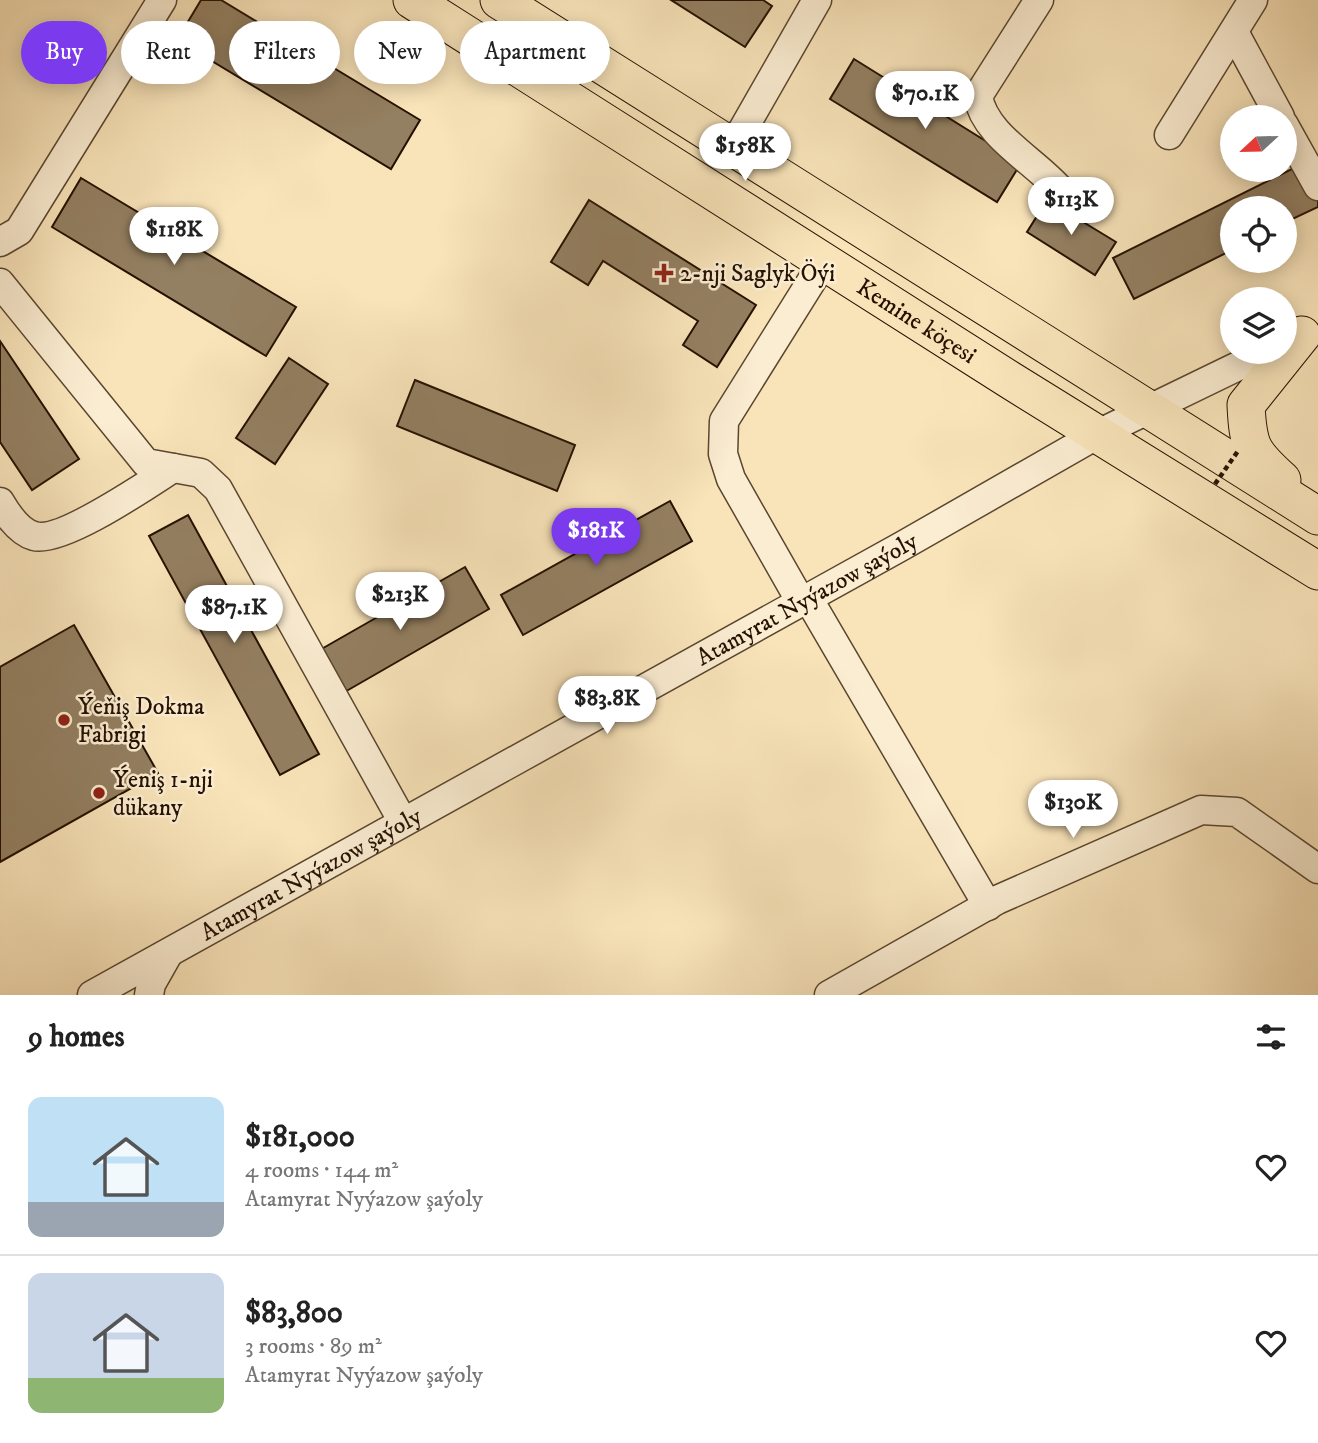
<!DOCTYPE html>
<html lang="en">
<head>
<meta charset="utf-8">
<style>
	body { margin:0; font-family:"IM FELL DW Pica",serif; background:#f6f6f6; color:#222; height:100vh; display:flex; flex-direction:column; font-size:26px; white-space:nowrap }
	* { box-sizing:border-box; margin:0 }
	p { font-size:23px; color:#767676 }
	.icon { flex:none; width:38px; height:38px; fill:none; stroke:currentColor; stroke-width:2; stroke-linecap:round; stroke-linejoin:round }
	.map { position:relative; height:995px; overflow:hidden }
	.side { display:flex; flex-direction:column; background:#fff; flex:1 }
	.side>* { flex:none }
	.banner { position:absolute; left:21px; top:21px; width:700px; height:63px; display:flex; gap:14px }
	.needle { width:46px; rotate:248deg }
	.fabs { position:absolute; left:1220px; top:105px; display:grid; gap:14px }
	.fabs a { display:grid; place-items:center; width:77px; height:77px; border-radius:50%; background:#fff; box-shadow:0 4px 18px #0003; font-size:35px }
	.price { position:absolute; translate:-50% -60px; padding:0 16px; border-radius:24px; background:#fff; color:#222; font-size:23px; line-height:46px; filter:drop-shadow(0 2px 4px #0008) }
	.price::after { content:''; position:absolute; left:50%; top:42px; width:21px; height:16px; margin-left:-10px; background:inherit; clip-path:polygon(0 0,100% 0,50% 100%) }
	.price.active { background:#7c3aed; color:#fff }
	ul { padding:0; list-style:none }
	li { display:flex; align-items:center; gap:21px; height:175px; padding:0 28px }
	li+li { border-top:2px solid #e0e0e0 }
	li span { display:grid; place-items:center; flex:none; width:196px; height:140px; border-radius:14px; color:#555 }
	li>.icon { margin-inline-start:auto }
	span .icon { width:84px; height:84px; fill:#fffc; stroke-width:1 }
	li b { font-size:30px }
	h2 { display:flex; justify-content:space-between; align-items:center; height:84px; padding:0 28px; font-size:30px }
	.tag { padding:0 24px; border-radius:32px; background:#fff; box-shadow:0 4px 18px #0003; font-size:24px; line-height:63px }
	.tag.active { background:#7c3aed; color:#fff }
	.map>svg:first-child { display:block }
	.building { fill:#937f61; stroke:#251101; stroke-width:2 }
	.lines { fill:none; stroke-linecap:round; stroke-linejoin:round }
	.minor-casing { stroke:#5a462f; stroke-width:31 }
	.major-casing { stroke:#251101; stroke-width:39 }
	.minor { stroke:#fbedd2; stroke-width:28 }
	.major { stroke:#f9e4ba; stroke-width:37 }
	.path-bridge { stroke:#251101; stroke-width:4.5; stroke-dasharray:5 3.5; stroke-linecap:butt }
	.poi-dot { fill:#8f2418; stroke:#fbedd2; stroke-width:2.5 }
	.labels { text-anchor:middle; stroke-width:5; stroke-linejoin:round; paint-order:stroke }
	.poi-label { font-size:24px; fill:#251101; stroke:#fbedd2; text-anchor:start }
	.street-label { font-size:24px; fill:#251101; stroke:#fbedd2 }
</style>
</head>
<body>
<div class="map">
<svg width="1318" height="995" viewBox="0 0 1318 995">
	<rect width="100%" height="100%" fill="#f9e4ba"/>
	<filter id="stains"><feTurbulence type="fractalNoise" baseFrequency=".00286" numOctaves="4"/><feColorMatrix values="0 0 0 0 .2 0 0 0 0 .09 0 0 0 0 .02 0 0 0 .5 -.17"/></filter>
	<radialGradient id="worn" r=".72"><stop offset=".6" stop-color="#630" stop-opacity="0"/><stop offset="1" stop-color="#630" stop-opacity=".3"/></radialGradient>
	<g class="building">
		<polygon points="201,0 221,0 420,120 391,169 177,40"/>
		<polygon points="671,0 763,0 772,6 745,47"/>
		<polygon points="854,59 1021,163 997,202 830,99"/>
		<polygon points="1304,163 1318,191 1318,207 1284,223 1284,208 1232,208 1232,250 1134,299 1113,258"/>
		<polygon points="81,178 296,307 266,356 52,227"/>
		<polygon points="589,200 756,305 717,367 683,345 698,321 603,261 588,285 551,262"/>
		<polygon points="1047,200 1116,242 1095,275 1027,232"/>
		<polygon points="0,341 79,459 32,490 0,442"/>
		<polygon points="289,358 328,384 275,464 236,438"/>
		<polygon points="415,380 575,445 557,491 397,426"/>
		<polygon points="670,501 692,541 523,635 501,595"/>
		<polygon points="188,515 319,754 280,775 149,536"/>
		<polygon points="465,567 489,609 336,697 311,655"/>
		<polygon points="74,625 158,773 0,862 0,667"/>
	</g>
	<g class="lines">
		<g class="minor-casing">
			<g id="minor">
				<path d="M1039,0l-61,96c6,39 56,64 82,94"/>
				<polyline points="1234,32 1280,117"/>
				<polyline points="1284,125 1318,186"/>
				<polyline points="1169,135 1253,0"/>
				<polyline points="733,147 817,0"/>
				<polyline points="0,242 19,231 162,0"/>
				<polyline points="0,283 146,463 201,473 218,489 403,822"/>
				<path d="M0,502c7,12 19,30 34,34 27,8 114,-52 139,-68"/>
				<polyline points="808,598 988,906"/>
				<polyline points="801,602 731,479 723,454 724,421 824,261"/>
				<path id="s1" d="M92,995l810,-449 196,-112 169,-82"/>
				<polyline points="149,995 151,984 168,954"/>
				<polyline points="829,995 997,900 1201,810 1237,812 1318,869"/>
			</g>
		</g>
		<g class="major-casing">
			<g id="major">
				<path id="s2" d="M412,0l598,380 308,191"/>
				<polyline points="499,0 1318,516"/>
				<path d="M1282,480c-31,-28 -34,-34 -36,-75l56,-70"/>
			</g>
		</g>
		<use href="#minor" class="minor"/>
		<use href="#major" class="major"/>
		<polyline class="path-bridge" points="1215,484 1238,451"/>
	</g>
	<g class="poi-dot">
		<path d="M660.5 262.5h7v7h7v7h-7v7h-7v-7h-7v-7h7z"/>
		<circle cx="64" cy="720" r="7"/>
		<circle cx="99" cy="793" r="7"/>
	</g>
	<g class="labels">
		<g class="poi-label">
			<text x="680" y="281">2-nji Saglyk Öýi</text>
			<text x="78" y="714">Ýeňiş Dokma<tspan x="78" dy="28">Fabrigi</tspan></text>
			<text x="113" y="787">Ýeniş 1-nji<tspan x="113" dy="28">dükany</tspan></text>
		</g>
		<g class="street-label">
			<text dy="8" stroke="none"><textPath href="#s2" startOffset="598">Kemine köçesi</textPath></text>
			<text dy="8" stroke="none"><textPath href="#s1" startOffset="817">Atamyrat Nyýazow şaýoly</textPath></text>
			<text dy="8" stroke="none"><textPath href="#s1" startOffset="250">Atamyrat Nyýazow şaýoly</textPath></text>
		</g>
	</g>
	<rect width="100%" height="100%" filter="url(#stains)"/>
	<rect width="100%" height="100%" fill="url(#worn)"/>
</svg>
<div class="fabs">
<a><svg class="needle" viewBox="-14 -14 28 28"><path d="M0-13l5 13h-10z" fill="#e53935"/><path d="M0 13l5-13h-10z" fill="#767676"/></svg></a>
<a><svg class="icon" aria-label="locate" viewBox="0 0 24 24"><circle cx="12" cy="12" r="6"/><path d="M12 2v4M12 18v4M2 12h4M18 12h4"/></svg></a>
<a><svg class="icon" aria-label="layers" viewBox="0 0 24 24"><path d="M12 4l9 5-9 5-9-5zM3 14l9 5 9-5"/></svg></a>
</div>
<b class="price" style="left:925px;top:131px">$70.1K</b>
<b class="price" style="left:745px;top:183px">$158K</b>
<b class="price" style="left:1071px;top:237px">$113K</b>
<b class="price" style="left:174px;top:267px">$118K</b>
<b class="price active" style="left:596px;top:568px">$181K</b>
<b class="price" style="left:400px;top:632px">$213K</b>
<b class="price" style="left:234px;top:645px">$87.1K</b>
<b class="price" style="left:607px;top:736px">$83.8K</b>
<b class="price" style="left:1073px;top:840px">$130K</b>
<div class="banner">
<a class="tag active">Buy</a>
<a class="tag">Rent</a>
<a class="tag">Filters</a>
<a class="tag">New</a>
<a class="tag">Apartment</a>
</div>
</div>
<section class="side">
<h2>9 homes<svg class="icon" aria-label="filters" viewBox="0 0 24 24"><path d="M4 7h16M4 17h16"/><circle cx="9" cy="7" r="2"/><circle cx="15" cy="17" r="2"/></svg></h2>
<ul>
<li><span style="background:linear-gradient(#bfe0f5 75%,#9aa5b1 0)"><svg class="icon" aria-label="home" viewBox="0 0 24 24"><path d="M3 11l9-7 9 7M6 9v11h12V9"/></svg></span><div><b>$181,000</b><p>4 rooms · 144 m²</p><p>Atamyrat Nyýazow şaýoly</p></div><svg class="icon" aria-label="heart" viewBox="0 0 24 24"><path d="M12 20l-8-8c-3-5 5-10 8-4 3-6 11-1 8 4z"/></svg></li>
<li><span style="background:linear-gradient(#c9d6e8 75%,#8fb573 0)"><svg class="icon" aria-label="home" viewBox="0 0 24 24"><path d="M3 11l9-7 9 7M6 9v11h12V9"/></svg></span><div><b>$83,800</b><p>3 rooms · 89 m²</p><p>Atamyrat Nyýazow şaýoly</p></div><svg class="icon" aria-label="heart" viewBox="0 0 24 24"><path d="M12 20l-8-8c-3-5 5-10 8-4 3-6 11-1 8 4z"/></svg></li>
</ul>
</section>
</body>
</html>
